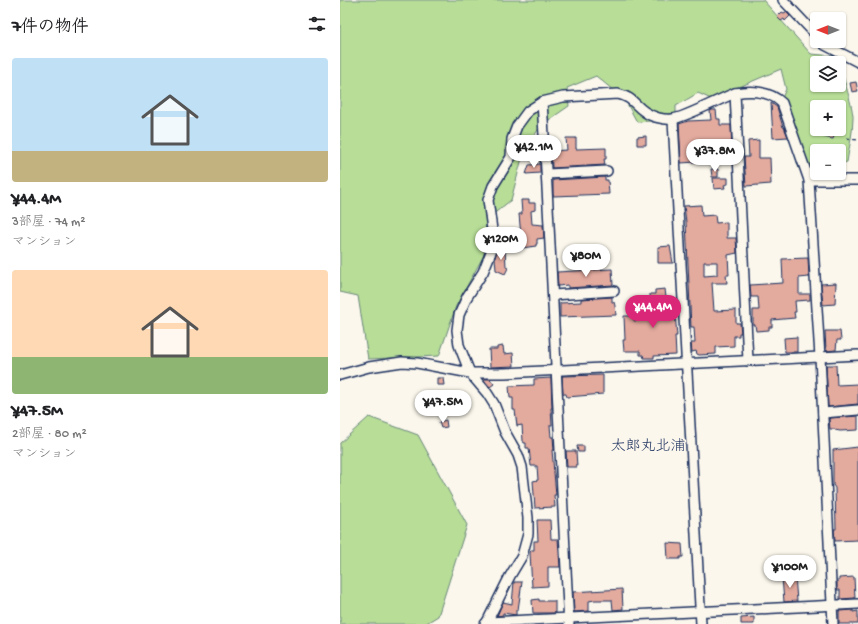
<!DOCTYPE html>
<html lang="ja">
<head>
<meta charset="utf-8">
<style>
	body { margin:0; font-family:"Gochi Hand","Klee One",sans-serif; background:#f6f6f6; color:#202124; height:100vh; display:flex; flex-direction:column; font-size:15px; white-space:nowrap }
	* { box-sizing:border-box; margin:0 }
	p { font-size:13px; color:#757577 }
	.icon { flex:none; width:22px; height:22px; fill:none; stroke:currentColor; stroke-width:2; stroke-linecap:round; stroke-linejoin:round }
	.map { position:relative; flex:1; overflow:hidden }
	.sheet { display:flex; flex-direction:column; background:#fff; width:340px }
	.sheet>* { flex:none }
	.needle { width:26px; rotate:270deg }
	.controls { position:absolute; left:470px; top:12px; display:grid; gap:8px }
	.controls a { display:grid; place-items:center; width:36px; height:36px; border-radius:4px; background:#fff; box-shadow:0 1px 3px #0004; font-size:20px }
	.price { position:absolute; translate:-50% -34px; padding:0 9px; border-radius:14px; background:#fff; color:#222; font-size:13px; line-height:26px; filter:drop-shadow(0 1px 2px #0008) }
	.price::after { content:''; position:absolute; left:50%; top:24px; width:12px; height:9px; margin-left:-6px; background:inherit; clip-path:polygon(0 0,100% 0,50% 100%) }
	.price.current { background:#db2777; color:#fff }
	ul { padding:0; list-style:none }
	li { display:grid; align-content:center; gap:8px; height:212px; padding:0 12px }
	li span { display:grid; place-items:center; height:124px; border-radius:4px; color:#555 }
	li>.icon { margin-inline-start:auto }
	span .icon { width:72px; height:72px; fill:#fffc; stroke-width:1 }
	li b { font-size:17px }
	h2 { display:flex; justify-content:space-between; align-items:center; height:48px; padding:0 12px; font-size:17px }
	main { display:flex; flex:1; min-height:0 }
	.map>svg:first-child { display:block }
	.green { fill:#b7dd97; stroke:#69867a; fill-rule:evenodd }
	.building { fill:#e3aa9e; stroke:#1b2f5e; fill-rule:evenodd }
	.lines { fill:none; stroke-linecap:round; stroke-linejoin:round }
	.minor-casing { stroke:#1b2f5e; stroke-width:12 }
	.path { stroke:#1b2f5e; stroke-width:1.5; stroke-dasharray:4 3; stroke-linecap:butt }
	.minor { stroke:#fbf7ec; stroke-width:9 }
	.labels { text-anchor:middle; stroke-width:3.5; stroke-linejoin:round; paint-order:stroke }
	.quarter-label { font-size:15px; fill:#1b2f5e; stroke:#fbf7ec }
</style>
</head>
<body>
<main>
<section class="sheet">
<h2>7件の物件<svg class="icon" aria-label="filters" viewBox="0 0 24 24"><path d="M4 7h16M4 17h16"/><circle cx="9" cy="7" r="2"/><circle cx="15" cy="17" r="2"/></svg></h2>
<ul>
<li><span style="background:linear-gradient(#bfe0f5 75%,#c2b280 0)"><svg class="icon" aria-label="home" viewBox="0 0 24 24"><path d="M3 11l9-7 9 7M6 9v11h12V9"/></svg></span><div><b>¥44.4M</b><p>3部屋 · 74 m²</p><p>マンション</p></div></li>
<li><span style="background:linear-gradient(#ffd9b3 70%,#8fb573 0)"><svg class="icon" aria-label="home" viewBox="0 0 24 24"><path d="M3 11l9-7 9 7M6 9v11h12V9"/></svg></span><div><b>¥47.5M</b><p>2部屋 · 80 m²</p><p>マンション</p></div></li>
</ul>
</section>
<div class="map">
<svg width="518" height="624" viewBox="0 0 518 624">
	<rect width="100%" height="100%" fill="#fbf7ec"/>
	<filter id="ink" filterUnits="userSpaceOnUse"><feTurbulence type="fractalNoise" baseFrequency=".025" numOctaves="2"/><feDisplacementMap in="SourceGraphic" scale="8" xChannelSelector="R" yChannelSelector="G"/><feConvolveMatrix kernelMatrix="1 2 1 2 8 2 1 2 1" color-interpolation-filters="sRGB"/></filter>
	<g filter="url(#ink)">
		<g class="green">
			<path d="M0,0h423l48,54 24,2 3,7h-21v22h22v-21c3,7 15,48 14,54 0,15 -4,29 -6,44l-8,2v-13h-22v20l-18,-2 -18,-69 5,-11 -5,-20 -70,30 -13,-6 -22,13v13l-39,3 -12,-22 -29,-24 -29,12 2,18 -29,20 -18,32 -11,42 -25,20 -2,35 -28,51 -17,50 -71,3 -10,-63 -18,-4zM477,107h22v22h-22z"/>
			<polygon points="29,417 78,435 127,525 98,616 85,624 0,624 0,443"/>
		</g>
		<g class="building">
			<polygon points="442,12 444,13 446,12 450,16 445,21 444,19 441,21 437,17"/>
			<polygon points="516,82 518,91 512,92 510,83"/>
			<polygon points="431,103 437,107 443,127 444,127 448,137 433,138"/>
			<polygon points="372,110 376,110 377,119 380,119 380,125 391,125 392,152 364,153 364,157 356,157 356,162 341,163 339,124 348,121 371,120 370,111"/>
			<polygon points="487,129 496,131 493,139 484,137"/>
			<polygon points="306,136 306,145 297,145 297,137"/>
			<polygon points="226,138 236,138 236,149 266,148 266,159 264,159 265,165 212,168 211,151 227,150"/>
			<polygon points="419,140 419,158 430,158 431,184 406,186 404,157 409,157 408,141"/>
			<polygon points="200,164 200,173 186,174 189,165"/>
			<polygon points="371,169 378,169 378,177 372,177"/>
			<polygon points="265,177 265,180 268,180 269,194 213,196 213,180"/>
			<polygon points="373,178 388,178 388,184 384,185 385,188 374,189"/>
			<polygon points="181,200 189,200 189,203 195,203 195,210 191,211 192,224 203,225 204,238 197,239 197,244 196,244 196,246 182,248 179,214 182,214"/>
			<path d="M361,205l1,11 13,-1 1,8 11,-1v16h9l1,15 -9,2 1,20h-3l1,8h-15l2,28 22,-1v13h4l1,10h-2v3h-5v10l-18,1v7l-17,1 -2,-1 -1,-3 -4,1 -1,-9h4l-1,-16h-3l-5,-105 -2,-16zM364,262h13v13l-13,1z"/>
			<polygon points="330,246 333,263 318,263 318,247"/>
			<polygon points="165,248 166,267 168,268 165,274 156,270 155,258 157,249"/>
			<polygon points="468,258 469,277 459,278 459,294 470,294 470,300 455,301 456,312 454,312 455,318 432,320 432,327 429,327 429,330 416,331 415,325 413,325 413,310 419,310 418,297 411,297 410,285 443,283 442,259"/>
			<polygon points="272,269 273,285 228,288 228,285 218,286 217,272"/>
			<polygon points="496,283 495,304 483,305 481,284"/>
			<polygon points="325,289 327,306 337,306 338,313 335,313 337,336 335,336 336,355 314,356 314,358 304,358 303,355 300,355 300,351 284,351 283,340 285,340 284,316 294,316 294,321 307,320 306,309 311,309 310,294 315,294 315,290"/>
			<polygon points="272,297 272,302 274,302 275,306 276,315 220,317 220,303 241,302 241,299"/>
			<polygon points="485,331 500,331 501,340 497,340 496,350 486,351"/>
			<polygon points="457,337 457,352 445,352 444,338"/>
			<polygon points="163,346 164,354 173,353 174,366 150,367 149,349 157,349 157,347"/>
			<polygon points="486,365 496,365 497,385 518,384 518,404 488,407"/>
			<polygon points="263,375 263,394 227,397 226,394 223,394 222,376"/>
			<polygon points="97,378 103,378 104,385 97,385"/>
			<polygon points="211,378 212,408 211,408 212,425 210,425 211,437 213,437 214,450 212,450 216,495 214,495 215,507 195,508 193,481 198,480 197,466 191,466 189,448 186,448 186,443 184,443 183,441 182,425 177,426 175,410 173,410 173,398 170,398 169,386 194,385 194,379"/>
			<polygon points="143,379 150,379 154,384 150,387"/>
			<polygon points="518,416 518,430 500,431 495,430 495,429 490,429 489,419 490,418"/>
			<polygon points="106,420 107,427 101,428 99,422"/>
			<polygon points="237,446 244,446 244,452 238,452"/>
			<polygon points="518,447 518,540 495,541 494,529 496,529 495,488 493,485 493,450"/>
			<polygon points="226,451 236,451 237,467 227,467"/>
			<polygon points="197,520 210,520 211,539 218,539 220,567 208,567 208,586 192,587 190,553 191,550 194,550 194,541 198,541"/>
			<polygon points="327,543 342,544 343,557 340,557 340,559 328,559"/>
			<polygon points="455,576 457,601 444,602 442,577"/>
			<polygon points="514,577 515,598 500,599 500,590 497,590 497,581 499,581 499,578"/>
			<polygon points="174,582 182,582 178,610 176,610 176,615 163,613 163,615 157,616 163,602 172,604"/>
			<polygon points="282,589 283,609 273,610 272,600 255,600 249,601 249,611 234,612 233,592"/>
			<polygon points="199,599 199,601 215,601 215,613 193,613 192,600"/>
			<polygon points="513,610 513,612 518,611 518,624 499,624 499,611"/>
			<polygon points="414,617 414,624 401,624 401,618"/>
		</g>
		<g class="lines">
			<g class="minor-casing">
				<g id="minor">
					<polyline points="443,0 477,36"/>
					<polyline points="481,41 485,45 518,62"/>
					<polyline points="395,93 408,361"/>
					<path d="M202,102c11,174 17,348 27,522"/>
					<polyline points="333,120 361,624"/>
					<polyline points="207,174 267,171"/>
					<polyline points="469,180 518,180"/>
					<polyline points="213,295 274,291"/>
					<polyline points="0,375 29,367 62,362 77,363 130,373 164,373 518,355"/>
					<polyline points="483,413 518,410"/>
					<path d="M147,622l23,-46 12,-20 6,-22v-16l-6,-51 -4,-12 -13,-23 -11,-28 -7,-11 -17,-20 -11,-28 -2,-15 2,-15 8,-18 16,-25 8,-20 2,-15 -5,-37 5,-14 18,-29 1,-18 5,-13 11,-15 14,-9 21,-5 55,-3c16,4 15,10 27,18 7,5 19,8 27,7 10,0 50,-21 63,-26 16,-3 35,-2 47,10l27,77 11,177 13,267"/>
					<polyline points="145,624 147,622 518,604"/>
				</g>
			</g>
			<polyline class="path" points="506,138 518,140"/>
			<use href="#minor" class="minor"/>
		</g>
	</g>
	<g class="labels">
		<g class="quarter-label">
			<text x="308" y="450">太郎丸北浦</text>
		</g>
	</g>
</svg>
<div class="controls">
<a><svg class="needle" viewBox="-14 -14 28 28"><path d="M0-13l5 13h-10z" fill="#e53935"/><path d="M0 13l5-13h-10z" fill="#757577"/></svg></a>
<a><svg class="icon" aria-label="layers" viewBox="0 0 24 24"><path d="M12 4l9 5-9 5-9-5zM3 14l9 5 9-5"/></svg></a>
<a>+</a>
<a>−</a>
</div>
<b class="price" style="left:194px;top:169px">¥42.1M</b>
<b class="price" style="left:375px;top:173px">¥37.8M</b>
<b class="price" style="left:161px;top:261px">¥120M</b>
<b class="price" style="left:246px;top:278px">¥80M</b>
<b class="price current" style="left:313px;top:329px">¥44.4M</b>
<b class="price" style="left:103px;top:424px">¥47.5M</b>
<b class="price" style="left:450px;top:589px">¥100M</b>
</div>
</main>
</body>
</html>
